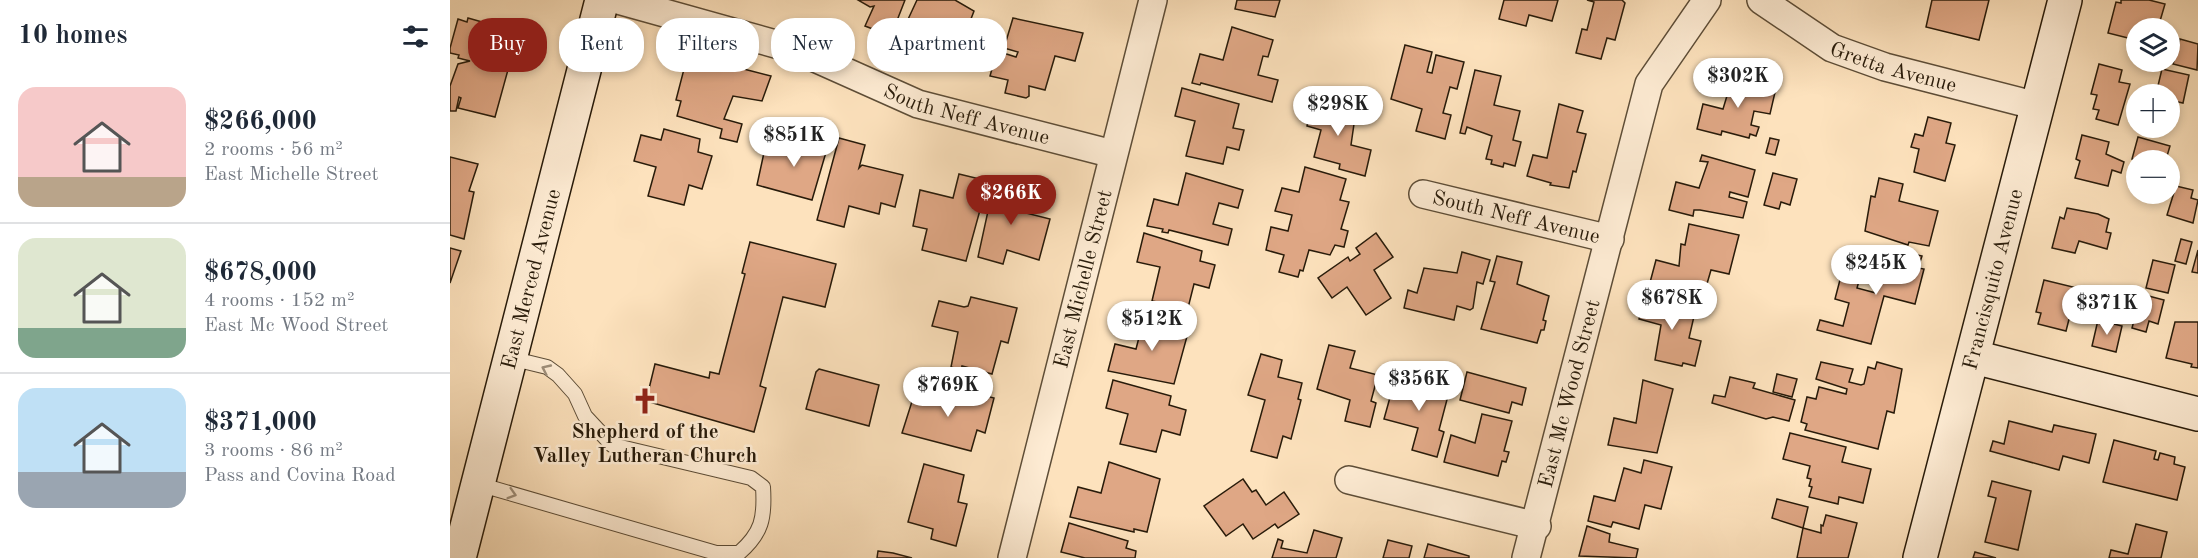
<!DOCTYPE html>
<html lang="en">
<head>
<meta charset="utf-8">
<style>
	body { margin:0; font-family:"Old Standard TT",serif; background:#f6f6f7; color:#1f2937; height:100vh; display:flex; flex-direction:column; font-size:22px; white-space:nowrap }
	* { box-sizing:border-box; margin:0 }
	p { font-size:20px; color:#747a83 }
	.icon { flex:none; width:33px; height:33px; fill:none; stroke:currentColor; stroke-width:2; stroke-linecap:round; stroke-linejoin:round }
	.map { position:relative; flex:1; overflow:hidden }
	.panel { display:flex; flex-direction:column; background:#fff; width:450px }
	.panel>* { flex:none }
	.banner { position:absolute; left:18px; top:18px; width:570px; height:54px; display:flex; gap:12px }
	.fabs { position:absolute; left:1676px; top:18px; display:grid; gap:12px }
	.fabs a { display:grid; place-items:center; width:54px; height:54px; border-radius:50%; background:#fff; box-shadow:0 3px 9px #0003; font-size:30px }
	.price { position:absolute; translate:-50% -51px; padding:0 14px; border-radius:21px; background:#fff; color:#222; font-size:20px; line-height:39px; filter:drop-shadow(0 2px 3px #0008) }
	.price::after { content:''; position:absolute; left:50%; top:36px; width:18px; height:14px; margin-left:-9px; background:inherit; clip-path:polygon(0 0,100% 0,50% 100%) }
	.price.selected { background:#8f2418; color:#fff }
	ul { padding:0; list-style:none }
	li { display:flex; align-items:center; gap:18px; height:150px; padding:0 18px }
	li+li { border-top:2px solid #e0e1e3 }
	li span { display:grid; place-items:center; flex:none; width:168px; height:120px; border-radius:18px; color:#555 }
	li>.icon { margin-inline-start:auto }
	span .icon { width:72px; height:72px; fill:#fffc; stroke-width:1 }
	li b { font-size:26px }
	h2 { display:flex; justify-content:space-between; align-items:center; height:72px; padding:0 18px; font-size:26px }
	.pill { padding:0 21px; border-radius:24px; background:#fff; box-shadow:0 3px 9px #0003; font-size:21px; line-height:54px }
	.pill.selected { background:#8f2418; color:#fff }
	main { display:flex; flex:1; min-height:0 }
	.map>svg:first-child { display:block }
	.building { fill:#dfa785; stroke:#281b0a; stroke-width:1.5 }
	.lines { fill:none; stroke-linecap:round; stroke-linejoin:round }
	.lane-casing { stroke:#5d4d37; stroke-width:16 }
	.street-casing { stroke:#5d4d37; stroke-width:30 }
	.secondary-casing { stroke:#281b0a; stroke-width:36 }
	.lane { stroke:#feecd4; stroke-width:14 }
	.street { stroke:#feecd4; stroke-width:27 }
	.secondary { stroke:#feecd4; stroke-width:33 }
	.oneway { stroke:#9e8e79 }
	.labels { text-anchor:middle; stroke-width:5; stroke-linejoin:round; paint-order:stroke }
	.street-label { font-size:21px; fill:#281b0a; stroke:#feecd4 }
	.poi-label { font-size:21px; font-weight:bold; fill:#281b0a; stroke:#feecd4 }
</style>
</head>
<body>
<main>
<section class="panel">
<h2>10 homes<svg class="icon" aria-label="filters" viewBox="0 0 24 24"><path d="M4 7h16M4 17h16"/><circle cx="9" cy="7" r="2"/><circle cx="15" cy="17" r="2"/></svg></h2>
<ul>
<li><span style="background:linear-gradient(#f6c9c9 75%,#b9a48a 0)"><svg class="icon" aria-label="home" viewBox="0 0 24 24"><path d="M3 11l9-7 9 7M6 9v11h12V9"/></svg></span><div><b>$266,000</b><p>2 rooms · 56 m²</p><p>East Michelle Street</p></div></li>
<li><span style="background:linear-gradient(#dfe7d0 75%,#7fa58c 0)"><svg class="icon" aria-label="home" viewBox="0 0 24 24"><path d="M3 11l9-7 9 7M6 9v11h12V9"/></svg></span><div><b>$678,000</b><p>4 rooms · 152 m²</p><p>East Mc Wood Street</p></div></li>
<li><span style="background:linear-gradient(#bfe0f5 70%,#9aa5b1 0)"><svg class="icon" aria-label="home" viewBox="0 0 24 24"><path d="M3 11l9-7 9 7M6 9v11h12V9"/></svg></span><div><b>$371,000</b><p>3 rooms · 86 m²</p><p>Pass and Covina Road</p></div></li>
</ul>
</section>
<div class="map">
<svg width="1748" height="558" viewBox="0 0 1748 558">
	<rect width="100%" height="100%" fill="#fde2bd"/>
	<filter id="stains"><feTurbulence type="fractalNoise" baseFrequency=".00333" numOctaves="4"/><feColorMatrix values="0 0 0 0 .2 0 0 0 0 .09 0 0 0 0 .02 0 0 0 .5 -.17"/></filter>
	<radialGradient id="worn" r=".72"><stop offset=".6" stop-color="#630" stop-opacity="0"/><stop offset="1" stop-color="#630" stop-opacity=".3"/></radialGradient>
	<g class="building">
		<polygon points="408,0 455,0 441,36 415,26 424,6 420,7"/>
		<polygon points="467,0 505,0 524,11 511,45 482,33 473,54 447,43"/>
		<polygon points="787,0 830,0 825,17 785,9"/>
		<polygon points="1054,0 1108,0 1102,21 1079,15 1076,26 1049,19"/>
		<polygon points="1137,0 1172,0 1175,3 1165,40 1157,38 1151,59 1126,53 1132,29 1137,30 1144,2"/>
		<polygon points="1482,0 1539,0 1529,40 1476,27"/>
		<polygon points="1671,0 1699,0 1715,4 1708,28 1686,28 1686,40 1658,33 1666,2 1671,3"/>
		<polygon points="18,18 57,29 53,45 64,48 45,117 8,108 11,98 9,97 6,111 0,111 0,86 8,64 20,61 8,58 9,55 0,53 0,48 8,19 17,22"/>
		<polygon points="563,18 633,33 625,61 605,56 595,90 579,86 579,96 576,98 555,93 558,80 540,76 547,51 566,57 568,52 554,48"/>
		<polygon points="782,27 823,40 818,57 813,56 808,75 828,80 822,102 751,83 750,85 742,83 750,54 773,60"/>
		<polygon points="1730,39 1748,44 1747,70 1723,64"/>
		<polygon points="955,45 982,52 977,72 982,73 986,55 1014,62 1007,89 1000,87 993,113 1001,115 995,139 966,131 972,109 941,99"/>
		<polygon points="241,60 276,69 278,65 321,76 312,101 283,96 274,119 292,124 287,142 270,138 272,129 227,116 231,101 226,100 234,69 239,70"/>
		<polygon points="1649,64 1672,70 1669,82 1680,84 1668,125 1646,119 1649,110 1643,109 1647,95 1641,94"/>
		<polygon points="1712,69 1739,75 1733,103 1719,100 1719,94 1706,94"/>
		<polygon points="1025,70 1051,76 1044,105 1070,111 1063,140 1071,142 1065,166 1054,163 1053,167 1041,164 1042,160 1036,159 1042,136 1017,127 1015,134 1010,133"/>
		<polygon points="1283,76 1326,88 1320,114 1304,111 1301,125 1309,127 1306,136 1300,134 1299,138 1272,131 1271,135 1247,129 1253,104 1273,109"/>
		<polygon points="732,88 789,104 783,128 794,130 789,150 777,147 773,164 736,156 745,121 725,116"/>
		<polygon points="863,100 906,110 901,145 921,150 915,176 889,169 890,164 864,157 871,130 857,126"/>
		<polygon points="1109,104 1133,111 1127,132 1136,134 1126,172 1123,171 1119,188 1100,185 1101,183 1077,176 1083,155 1097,158"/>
		<polygon points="1478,117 1501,123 1496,143 1505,145 1495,181 1464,172 1469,149 1461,147 1465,134 1473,136"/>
		<polygon points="214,129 250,139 248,152 262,156 252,189 239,185 234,205 198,196 206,167 184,161 191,135 211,140"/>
		<polygon points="351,134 379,142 362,200 307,185 315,148 345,156"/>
		<polygon points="1632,135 1659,142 1656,154 1674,162 1671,173 1662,170 1658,186 1625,178 1630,161 1626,159"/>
		<polygon points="1688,137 1720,146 1717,156 1708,153 1706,160 1682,159"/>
		<polygon points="389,138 415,145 409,168 412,165 453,175 445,207 431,203 429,214 399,206 394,227 367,220"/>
		<polygon points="1320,138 1329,140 1325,155 1316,153"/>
		<polygon points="1252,155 1305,170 1298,197 1280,192 1279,197 1297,202 1293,218 1250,210 1244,210 1243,216 1219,210 1226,182 1249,188 1258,162 1250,161"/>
		<polygon points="0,157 28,164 19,191 24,192 14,239 0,235"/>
		<polygon points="855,167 896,179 890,200 899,202 891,229 898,231 894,247 885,245 880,255 859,250 853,271 850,270 848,277 829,272 834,255 816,250 821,227 838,231 842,215 825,211 832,188 849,192"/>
		<polygon points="736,173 793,190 788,208 769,203 763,224 782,229 778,245 719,230 718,233 712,232 713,229 697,226 704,199 728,205"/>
		<polygon points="1323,173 1347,179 1340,205 1331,202 1329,209 1314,205"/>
		<polygon points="509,174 538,181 516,261 472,250 477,229 463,226 470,190 503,198"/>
		<polygon points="1429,178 1453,184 1449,201 1488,211 1479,246 1459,242 1458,245 1415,231 1421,196 1425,197"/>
		<polygon points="545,179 575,187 568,211 600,219 589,260 557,250 553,264 528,257"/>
		<polygon points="1726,186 1743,190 1741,198 1748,200 1743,223 1717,215"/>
		<polygon points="1617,208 1648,214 1659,219 1656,232 1661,233 1657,249 1629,241 1625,253 1602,248 1610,217 1614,219"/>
		<polygon points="1239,224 1289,235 1279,274 1261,270 1254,294 1230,288 1225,288 1222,295 1198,290 1206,260 1229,266 1231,244 1235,245"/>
		<polygon points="694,233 752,251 750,261 765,265 759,288 744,284 738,308 702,301 710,267 687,262"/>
		<polygon points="926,233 943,257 924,270 941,298 916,315 897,287 882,298 868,278 898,257 900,261 910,254 906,248"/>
		<polygon points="1731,239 1742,242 1736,264 1725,261"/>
		<polygon points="300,242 386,264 375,307 333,297 310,386 316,388 304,432 196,401 205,364 259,378 260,372 269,374 295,274 292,273"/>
		<polygon points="0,248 11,251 0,283"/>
		<polygon points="1438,248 1472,256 1468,268 1474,269 1465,304 1434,296 1421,344 1367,330 1370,320 1393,326 1399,303 1385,299 1391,276 1409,281 1407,288 1426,293"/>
		<polygon points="1748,250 1748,273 1742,272"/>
		<polygon points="1012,252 1040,260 1033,284 1027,282 1023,308 1020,310 1007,306 1004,320 954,308 958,290 967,293 974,268 1007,273"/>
		<polygon points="1047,256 1072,262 1067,284 1099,296 1093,320 1096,321 1094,330 1091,330 1087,343 1031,329 1045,282 1040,281"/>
		<polygon points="1703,260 1725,265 1718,293 1696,288"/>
		<polygon points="1594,280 1627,288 1616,331 1588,324 1591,313 1586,312"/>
		<polygon points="1196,294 1221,300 1219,305 1245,312 1239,338 1251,341 1245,366 1233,363 1232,366 1205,360 1211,325 1189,319"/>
		<polygon points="1691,294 1714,300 1708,324 1699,321 1696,332 1682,328"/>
		<polygon points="521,297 567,308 558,343 551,341 542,374 512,366 511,370 501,367 508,332 482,326 489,301 514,307 518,306"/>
		<polygon points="695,314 739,329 724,384 658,371 665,344 686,349"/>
		<polygon points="1648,320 1672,326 1666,352 1642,346"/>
		<polygon points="1725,322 1748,322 1748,368 1741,367 1742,364 1716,358"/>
		<polygon points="879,345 905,351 900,368 928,375 921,401 926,403 920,427 895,421 900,400 867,389"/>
		<polygon points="811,354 832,360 828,377 852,383 848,399 851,400 841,439 833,436 827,458 801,451 815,400 798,395"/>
		<polygon points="1371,362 1403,369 1399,382 1411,385 1414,384 1418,367 1425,369 1427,362 1452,369 1444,413 1437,411 1428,449 1355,430 1357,424 1351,422 1357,397 1366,399 1369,387 1396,394 1397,389 1366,379"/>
		<polygon points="369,369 429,385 419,426 356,409 366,372"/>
		<polygon points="1017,372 1076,388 1072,405 1062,402 1059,413 1010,400"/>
		<polygon points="1327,374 1347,379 1342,397 1323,392"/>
		<polygon points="946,376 1000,388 989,430 994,432 987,457 962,450 968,428 934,419"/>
		<polygon points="1280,377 1305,383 1303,388 1345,400 1339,421 1323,417 1316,419 1262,403 1264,395 1275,397"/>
		<polygon points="663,380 721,396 719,405 736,410 730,435 712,430 706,452 670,444 678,414 656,408"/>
		<polygon points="1193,380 1223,389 1207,453 1158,445 1164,418 1186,423"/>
		<polygon points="477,389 518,398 520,392 544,398 535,433 527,430 521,451 452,433 465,392 469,394"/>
		<polygon points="1032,414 1062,421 1054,451 1059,452 1056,462 1052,461 1048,476 994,462 1001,435 1025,443"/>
		<polygon points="1559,421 1602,432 1604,425 1646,434 1639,463 1613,456 1609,470 1540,451 1543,441 1554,444"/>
		<polygon points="1340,433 1396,447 1392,462 1421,469 1413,503 1389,497 1388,504 1359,497 1362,487 1359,486 1361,479 1357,478 1360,466 1333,459"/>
		<polygon points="1664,440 1706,451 1704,459 1708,460 1710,453 1725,457 1724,464 1735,467 1727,500 1653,482"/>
		<polygon points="1194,460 1222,467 1211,509 1195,505 1189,529 1163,522 1161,527 1138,521 1144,496 1165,501 1174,468 1191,473"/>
		<polygon points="659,462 710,479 697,532 684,529 684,532 620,517 628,487 651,493"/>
		<polygon points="474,464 514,475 508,502 517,504 506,546 481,539 483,529 458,522"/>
		<polygon points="793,479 802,492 806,490 816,505 834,492 849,514 828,528 825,524 803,539 793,524 776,536 754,506"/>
		<polygon points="1542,481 1581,491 1568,550 1535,542 1546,498 1538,496"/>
		<polygon points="1327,499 1358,507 1353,528 1322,518"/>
		<polygon points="1376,515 1407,523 1398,558 1347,558 1353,528 1371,533 1371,525 1373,526"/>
		<polygon points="619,523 678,541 676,548 686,551 685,558 635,558 611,552"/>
		<polygon points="1686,524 1717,532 1711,558 1659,558 1661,550 1678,554"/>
		<polygon points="1137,526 1160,534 1159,542 1188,549 1186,558 1129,556"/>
		<polygon points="864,530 892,538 886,558 822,558 828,539 833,541 831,548 857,553"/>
		<polygon points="938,540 962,546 959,558 933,558"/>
		<polygon points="978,544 1019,556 1019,558 974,558"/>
		<polygon points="428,551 443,553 462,558 427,558"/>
		<polygon points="1525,552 1546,558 1523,558"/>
	</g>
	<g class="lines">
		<g class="lane-casing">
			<path id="lane" d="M28,484l238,69h23c23,-20 26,-35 24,-66l-12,-9 -139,-33 -27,-29 -10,-22 -17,-19 -11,-8 -37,-9"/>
		</g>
		<g class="street-casing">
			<g id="street">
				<path id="s1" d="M168,0l179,50 121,54 195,50"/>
				<path id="s2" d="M1311,0l71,48 53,19 152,39"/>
				<path id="s3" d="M973,194l187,45"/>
				<polyline points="899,480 1087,526"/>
				<path id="s4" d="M562,558l141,-558"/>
				<path id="s5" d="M1076,558l123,-474 58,-84"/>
			</g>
		</g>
		<g class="secondary-casing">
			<g id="secondary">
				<polyline points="1524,357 1748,414"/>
				<path id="s6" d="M9,558l143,-558"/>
				<path id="s7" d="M1470,558l145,-558"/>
			</g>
		</g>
		<use href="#lane" class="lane"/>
		<use href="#street" class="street"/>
		<use href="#secondary" class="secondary"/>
	</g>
	<defs><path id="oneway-chevron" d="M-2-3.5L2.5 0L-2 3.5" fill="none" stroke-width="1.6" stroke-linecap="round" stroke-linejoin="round" transform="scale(1.5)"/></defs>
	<g class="oneway">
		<use href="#oneway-chevron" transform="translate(96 369) rotate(-155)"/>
		<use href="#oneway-chevron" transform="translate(62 494) rotate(17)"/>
	</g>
	<defs>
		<g id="church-bare" transform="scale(2.07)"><path d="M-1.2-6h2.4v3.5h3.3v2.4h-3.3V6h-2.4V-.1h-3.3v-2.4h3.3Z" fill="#8f2418" stroke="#feecd4" stroke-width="2.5" paint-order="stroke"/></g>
	</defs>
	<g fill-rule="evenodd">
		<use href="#church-bare" x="195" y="401"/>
	</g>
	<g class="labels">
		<g class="street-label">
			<text dy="7" stroke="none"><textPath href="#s2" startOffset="150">Gretta Avenue</textPath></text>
			<text dy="7" stroke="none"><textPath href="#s1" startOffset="368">South Neff Avenue</textPath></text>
			<text dy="7" stroke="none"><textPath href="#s3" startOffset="96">South Neff Avenue</textPath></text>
			<text dy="7" stroke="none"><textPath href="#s6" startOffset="288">East Merced Avenue</textPath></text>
			<text dy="7" stroke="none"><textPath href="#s4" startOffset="288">East Michelle Street</textPath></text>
			<text dy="7" stroke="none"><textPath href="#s7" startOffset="288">Francisquito Avenue</textPath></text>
			<text dy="7" stroke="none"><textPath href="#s5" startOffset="170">East Mc Wood Street</textPath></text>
		</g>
		<g class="poi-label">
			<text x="195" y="438">Shepherd of the<tspan x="195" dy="24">Valley Lutheran Church</tspan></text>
		</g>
	</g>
	<rect width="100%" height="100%" filter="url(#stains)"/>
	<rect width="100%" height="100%" fill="url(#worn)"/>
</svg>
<div class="fabs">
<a><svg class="icon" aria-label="layers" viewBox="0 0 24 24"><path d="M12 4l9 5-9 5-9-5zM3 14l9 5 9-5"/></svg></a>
<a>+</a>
<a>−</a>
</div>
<b class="price" style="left:1288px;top:109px">$302K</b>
<b class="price" style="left:888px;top:137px">$298K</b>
<b class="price" style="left:344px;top:168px">$851K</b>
<b class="price selected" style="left:561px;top:226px">$266K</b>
<b class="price" style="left:1426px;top:296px">$245K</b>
<b class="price" style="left:1222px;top:331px">$678K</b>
<b class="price" style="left:1657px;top:336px">$371K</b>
<b class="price" style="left:702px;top:352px">$512K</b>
<b class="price" style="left:969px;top:412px">$356K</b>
<b class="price" style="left:498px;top:418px">$769K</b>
<div class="banner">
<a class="pill selected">Buy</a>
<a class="pill">Rent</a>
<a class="pill">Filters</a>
<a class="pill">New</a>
<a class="pill">Apartment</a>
</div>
</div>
</main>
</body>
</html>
